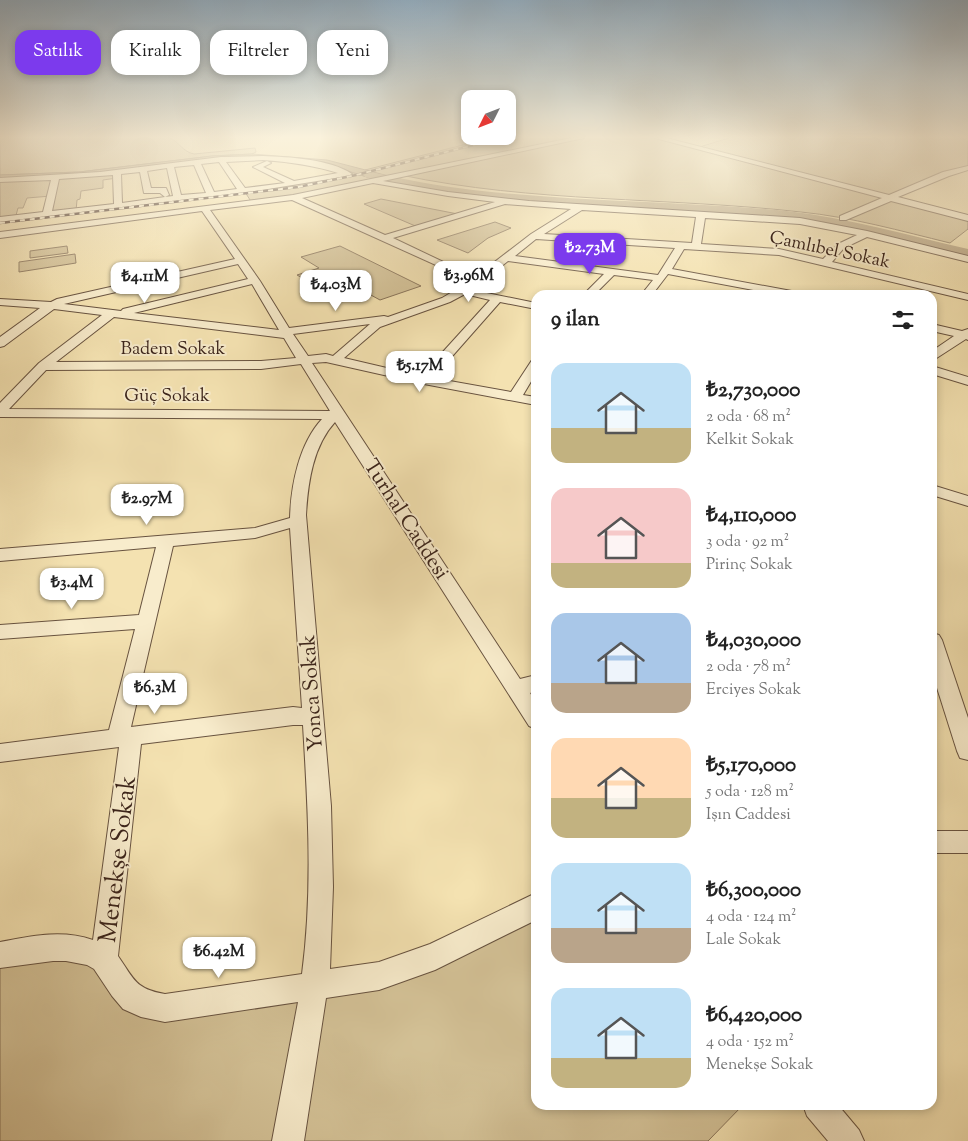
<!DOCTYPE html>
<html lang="tr">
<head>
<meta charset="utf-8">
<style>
	body { margin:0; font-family:"Sorts Mill Goudy",serif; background:#f6f6f6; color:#222; height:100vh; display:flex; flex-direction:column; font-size:19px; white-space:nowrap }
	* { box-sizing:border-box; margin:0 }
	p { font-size:16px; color:#767676 }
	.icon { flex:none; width:28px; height:28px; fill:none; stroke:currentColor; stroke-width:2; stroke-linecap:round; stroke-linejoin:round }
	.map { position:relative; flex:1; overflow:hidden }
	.sheet { position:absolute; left:531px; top:290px; width:406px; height:820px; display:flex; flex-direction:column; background:#fff; border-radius:15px; box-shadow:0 2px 8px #0003 }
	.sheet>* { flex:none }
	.hud { position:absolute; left:15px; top:30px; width:441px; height:45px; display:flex; gap:10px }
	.needle { width:32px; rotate:228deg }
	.tools { position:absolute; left:461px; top:90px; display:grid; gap:10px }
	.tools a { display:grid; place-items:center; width:55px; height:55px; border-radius:10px; background:#fff; box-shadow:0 2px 8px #0003; font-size:25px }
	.price { position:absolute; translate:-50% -42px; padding:0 11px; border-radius:10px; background:#fff; color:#222; font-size:16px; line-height:32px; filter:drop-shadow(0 1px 2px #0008) }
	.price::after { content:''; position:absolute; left:50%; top:30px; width:15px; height:11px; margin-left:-8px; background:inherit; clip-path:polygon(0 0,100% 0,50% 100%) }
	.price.on { background:#7c3aed; color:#fff }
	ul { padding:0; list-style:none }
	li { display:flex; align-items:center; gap:15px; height:125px; padding:0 20px }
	li span { display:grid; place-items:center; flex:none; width:140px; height:100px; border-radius:15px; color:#555 }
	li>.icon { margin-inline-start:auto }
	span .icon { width:60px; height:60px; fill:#fffc; stroke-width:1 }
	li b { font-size:21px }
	h2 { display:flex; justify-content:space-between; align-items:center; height:60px; padding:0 20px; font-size:21px }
	.pill { padding:0 18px; border-radius:15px; background:#fff; box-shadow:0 2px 8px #0003; font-size:18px; line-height:45px }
	.pill.on { background:#7c3aed; color:#fff }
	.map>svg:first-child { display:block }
	.green { fill:#d4c297; stroke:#877258 }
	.water { fill:#b5a17e; stroke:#846f56 }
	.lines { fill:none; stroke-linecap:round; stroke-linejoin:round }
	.river { fill:#b5a17e; fill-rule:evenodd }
	.minor-casing { stroke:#685340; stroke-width:2 }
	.minor { fill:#f8eccc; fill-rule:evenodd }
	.rail-casing { stroke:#3a231a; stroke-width:2.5 }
	.rail { stroke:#f8eccc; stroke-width:2; stroke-dasharray:5; stroke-linecap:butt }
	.labels { text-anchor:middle; stroke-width:4; stroke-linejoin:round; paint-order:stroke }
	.far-street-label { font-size:18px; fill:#3a231a; stroke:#f8eccc }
	.street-label { font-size:21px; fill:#3a231a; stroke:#f8eccc }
	.near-street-label { font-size:25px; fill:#3a231a; stroke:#f8eccc }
</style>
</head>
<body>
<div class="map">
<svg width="968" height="1141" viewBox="0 0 968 1141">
	<rect width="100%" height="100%" fill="#f4e2b1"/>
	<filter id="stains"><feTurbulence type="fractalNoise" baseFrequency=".004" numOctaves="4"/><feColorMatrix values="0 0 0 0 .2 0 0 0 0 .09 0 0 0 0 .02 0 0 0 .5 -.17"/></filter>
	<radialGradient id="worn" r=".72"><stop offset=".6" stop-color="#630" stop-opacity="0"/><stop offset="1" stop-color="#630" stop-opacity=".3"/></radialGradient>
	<g class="green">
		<path d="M0,138h170c9,4 13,14 24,16l61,-6 1,4 -4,2 -40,2 -133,16 -79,3z"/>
		<path d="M490,138h168l38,10 33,-10h239v30l-78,30 78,20v11l-18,14c-49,-12 -99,-26 -149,-31 -133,-15 -268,-9 -400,-37l-9,3 -27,-8z"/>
		<path d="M251,157l70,6 59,18 -69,14 -59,8 -7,-11 51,-7 53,-11c-65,-30 -163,-11 -232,-2v6l-14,2v8l-22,3 -1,8 -3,1 -1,11 -29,4 4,-19 -24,2 -4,10h-5l-3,11 -15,1v-41l79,-4 131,-16z"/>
		<polygon points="381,199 463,215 420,228 364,204"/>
		<polygon points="495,222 511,228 488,238 468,253 437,240"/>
		<polygon points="67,246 68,253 30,258 30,251"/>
		<polygon points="340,246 421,286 380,300 358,288 335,296 297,275 319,268 301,257"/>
		<polygon points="75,254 76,263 19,272 19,262"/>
		<polygon points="536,906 536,1105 743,1105 708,1141 0,1141 0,955 70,947 134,1000 315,986"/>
	</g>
	<polygon class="water" points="252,154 327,160 404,180 397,184 380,181 329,165 251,157 105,172 0,179 0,175 79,172 212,156"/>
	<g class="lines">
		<path class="river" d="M369,172c35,7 69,14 104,18 104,12 209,11 314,21 61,7 121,24 181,38v8c-60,-15 -120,-32 -181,-38 -141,-15 -284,-7 -422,-42l-1,-2 1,-2z"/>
		<g class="minor-casing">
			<g id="minor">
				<path d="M571,138h13l-201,43 65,11 81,9 271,17 67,13 101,25v6l-101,-25 -23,11 -12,14 136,32v6l-189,-45 -95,-6 -12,20 125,23 5,3h-22l-112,-21 -16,21h-11l12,-15 -39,-5 -20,20h-11l21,-21 -96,-13 -36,29 64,13v6l-36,-7 -67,76 78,14 21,-32 4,-1v14l-13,22 13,2v8l-112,-21 -98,-22 -14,1 208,316 16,-4v16l-6,2 6,10v26l-7,-3 -194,-304c-22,24 -27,60 -29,93l25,291 2,81 -3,82 49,-7 51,-18 106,-51v27l-101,50 -56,20 -53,8 -22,143h-32l26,-139 -133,20 -24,-5 -18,-8 -11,-13 -18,-27 -7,-4 -21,-4h-13l-53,7v-26c31,-6 62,-13 93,-2l26,-193 -119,15v-18l109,-14 26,-101 -135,10v-14l139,-10 17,-68 -156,14v-12l255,-21 35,-10c1,-33 9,-74 32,-99l-322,-2v-14l39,-40 63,-48 -48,-6 -50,37 -4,1v-10l40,-29 -40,-3v-6l51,3 6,-3 178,-40 -33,-48 -202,27v-6l293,-37zM373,183l75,13 47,6 -110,33 -83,-37zM292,200l166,75 11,7 -27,16 -54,19 -4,-1 -95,12 -29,-47 -50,-71zM505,204l66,5 -40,25 -56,43 -82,-39zM582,210l114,7 -4,26 -148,-9zM705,218l95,6 57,11 -19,9 -15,15 -44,-10 -78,-5zM536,239l139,9 -17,27 -143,-19zM238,264l10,15 -125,30 -2,2 -57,-7zM252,284l27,46 -145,-17 114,-28zM465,294l25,6 -69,76 -77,-18 36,-31 70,-25zM114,317l170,21 12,20 -35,3 -205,1zM370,324l-37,32 -7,-2 -18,2 -15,-22zM301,364l29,47 -321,-2 37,-39 215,-1zM290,528l12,180 -9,-1 -162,20 42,-181 82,-8zM293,725h10c5,83 10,166 -1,249l-137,20c-30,-5 -31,-15 -47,-38l23,-212z"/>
				<polygon points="655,138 666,138 889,195 943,172 968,166 968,170 949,176 898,197 968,215 968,221 891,201 846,220 840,220 840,216 882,198"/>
				<path d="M263,156c26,1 67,3 89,18l-4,2 -105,17 -243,30v-6l43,-5 8,-32 -51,2v-4l100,-6 121,-15zM263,160c26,2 50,5 75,13l-44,8 -31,-14 8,-4 -4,-2 -14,6 32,16 -40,5 -19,-26zM219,162l18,27 -23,3 -13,-28zM194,165l12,28 -25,2 -7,-28zM167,168l6,28 -8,1 4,-2 -3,-7h-15l-4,-17zM140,172l4,21h16l5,4 -43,6 -1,-29zM113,175l1,29 -62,7 7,-32z"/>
				<polygon points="932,324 962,331 968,329 968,340 966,339 932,361 932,351 954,336 932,331"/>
				<polygon points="932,366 968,377 968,385 932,374"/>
				<polygon points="932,485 968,496 968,506 932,495"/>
				<polygon points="932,633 939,635 942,640 968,718 968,760 960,758 957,751 932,672"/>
				<rect x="932" y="831" width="36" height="22"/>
				<polygon points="803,1105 838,1105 859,1130 864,1141 828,1141 807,1116"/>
			</g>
		</g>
		<use href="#minor" class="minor"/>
		<g class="rail-casing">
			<polyline id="rail" points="0,223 298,187 356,175 501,138"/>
		</g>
		<use href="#rail" class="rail"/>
	</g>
	<linearGradient id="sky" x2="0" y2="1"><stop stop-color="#93acbe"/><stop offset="0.46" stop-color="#faf2dc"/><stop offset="1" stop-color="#faf2dc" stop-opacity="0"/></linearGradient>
	<rect width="968" height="298" fill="url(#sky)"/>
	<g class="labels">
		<g class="far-street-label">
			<text transform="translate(830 249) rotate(12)" y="6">Çamlıbel Sokak</text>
			<text x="173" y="354">Badem Sokak</text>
			<text x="167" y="401">Güç Sokak</text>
		</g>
		<g class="street-label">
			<text transform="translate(407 519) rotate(57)" y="7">Turhal Caddesi</text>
			<text transform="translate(311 693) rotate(-94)" y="7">Yonca Sokak</text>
		</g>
		<g class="near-street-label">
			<text transform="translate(116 859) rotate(-83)" y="9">Menekşe Sokak</text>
		</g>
	</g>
	<rect width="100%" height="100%" filter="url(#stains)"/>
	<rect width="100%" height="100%" fill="url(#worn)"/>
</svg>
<div class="tools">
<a><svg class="needle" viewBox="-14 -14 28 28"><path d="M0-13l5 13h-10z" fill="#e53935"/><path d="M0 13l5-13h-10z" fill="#767676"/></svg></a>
</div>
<b class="price on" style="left:590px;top:275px">₺2.73M</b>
<b class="price" style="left:469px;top:303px">₺3.96M</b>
<b class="price" style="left:145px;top:304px">₺4.11M</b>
<b class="price" style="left:336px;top:312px">₺4.03M</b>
<b class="price" style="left:420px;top:393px">₺5.17M</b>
<b class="price" style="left:147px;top:526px">₺2.97M</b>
<b class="price" style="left:72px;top:610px">₺3.4M</b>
<b class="price" style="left:155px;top:715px">₺6.3M</b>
<b class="price" style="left:219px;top:979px">₺6.42M</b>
<div class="hud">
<a class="pill on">Satılık</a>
<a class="pill">Kiralık</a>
<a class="pill">Filtreler</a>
<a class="pill">Yeni</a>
</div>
<section class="sheet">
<h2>9 ilan<svg class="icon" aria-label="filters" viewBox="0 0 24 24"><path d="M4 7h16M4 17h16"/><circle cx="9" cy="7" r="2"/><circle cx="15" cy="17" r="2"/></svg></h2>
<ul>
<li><span style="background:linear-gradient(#bfe0f5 65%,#c2b280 0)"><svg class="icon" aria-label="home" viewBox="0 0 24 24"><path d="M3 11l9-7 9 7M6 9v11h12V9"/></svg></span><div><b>₺2,730,000</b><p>2 oda · 68 m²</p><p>Kelkit Sokak</p></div></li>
<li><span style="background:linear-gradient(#f6c9c9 75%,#c2b280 0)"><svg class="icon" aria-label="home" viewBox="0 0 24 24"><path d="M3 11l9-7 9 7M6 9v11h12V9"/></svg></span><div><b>₺4,110,000</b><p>3 oda · 92 m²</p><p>Pirinç Sokak</p></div></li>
<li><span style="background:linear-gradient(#a9c7e8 70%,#b9a48a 0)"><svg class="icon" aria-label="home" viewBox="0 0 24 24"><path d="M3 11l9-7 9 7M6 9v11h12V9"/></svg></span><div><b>₺4,030,000</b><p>2 oda · 78 m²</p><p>Erciyes Sokak</p></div></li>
<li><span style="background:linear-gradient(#ffd9b3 60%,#c2b280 0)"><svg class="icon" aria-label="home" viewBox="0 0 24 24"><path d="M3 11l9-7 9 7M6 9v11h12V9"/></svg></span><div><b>₺5,170,000</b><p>5 oda · 128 m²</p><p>Işın Caddesi</p></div></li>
<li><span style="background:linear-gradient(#bfe0f5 65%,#b9a48a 0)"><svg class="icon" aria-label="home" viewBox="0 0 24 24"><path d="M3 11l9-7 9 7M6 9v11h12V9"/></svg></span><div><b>₺6,300,000</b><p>4 oda · 124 m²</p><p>Lale Sokak</p></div></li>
<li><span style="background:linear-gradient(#bfe0f5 70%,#c2b280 0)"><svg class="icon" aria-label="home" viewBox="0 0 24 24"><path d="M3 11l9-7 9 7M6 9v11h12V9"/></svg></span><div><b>₺6,420,000</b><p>4 oda · 152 m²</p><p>Menekşe Sokak</p></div></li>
</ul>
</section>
</div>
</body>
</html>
